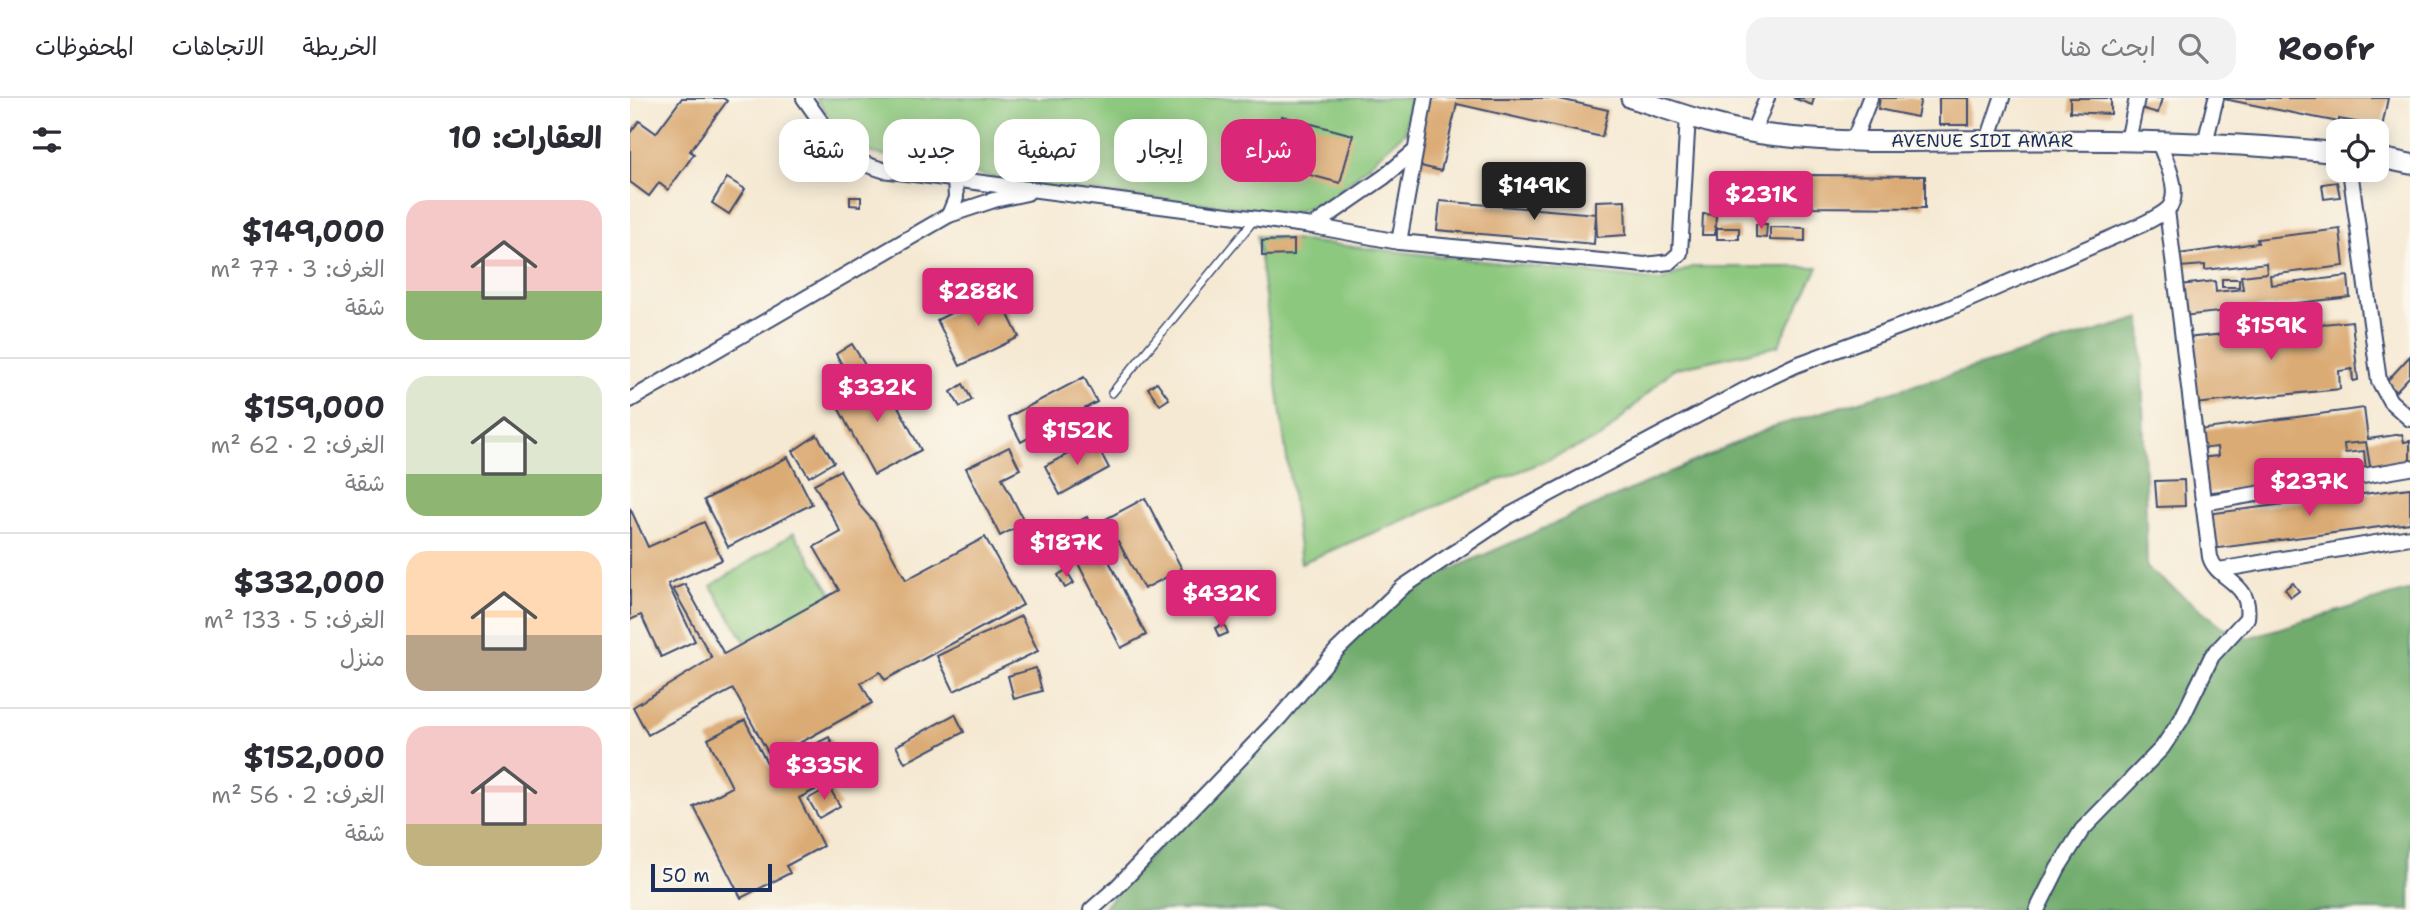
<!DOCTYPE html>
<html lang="ar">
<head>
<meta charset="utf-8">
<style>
	body { margin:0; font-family:"Shantell Sans","Playpen Sans Arabic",sans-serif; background:#f2f2f3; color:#2b2b33; direction:rtl; height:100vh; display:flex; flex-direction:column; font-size:26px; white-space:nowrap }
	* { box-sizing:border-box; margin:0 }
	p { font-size:23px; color:#7c7c81 }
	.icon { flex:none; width:38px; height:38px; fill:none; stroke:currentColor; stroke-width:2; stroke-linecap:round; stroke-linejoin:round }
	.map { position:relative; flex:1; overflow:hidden; direction:ltr }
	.drawer { display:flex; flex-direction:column; background:#fff; width:630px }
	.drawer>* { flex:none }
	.guide { position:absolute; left:21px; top:21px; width:665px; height:63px; direction:rtl; display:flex; gap:14px }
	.fabs { position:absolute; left:1696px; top:21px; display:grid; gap:14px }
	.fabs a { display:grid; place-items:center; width:63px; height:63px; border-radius:14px; background:#fff; box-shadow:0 4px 18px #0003; font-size:35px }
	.scale { position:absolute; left:21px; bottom:18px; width:121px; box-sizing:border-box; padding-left:7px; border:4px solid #1b2f5e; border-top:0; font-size:19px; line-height:24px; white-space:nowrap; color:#1b2f5e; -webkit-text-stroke:5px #fbf7ec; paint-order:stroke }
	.price { position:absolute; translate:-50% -60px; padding:0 16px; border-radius:7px; background:#db2777; color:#fff; font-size:23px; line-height:46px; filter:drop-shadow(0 2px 4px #0008) }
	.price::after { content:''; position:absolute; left:50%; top:42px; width:21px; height:16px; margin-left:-10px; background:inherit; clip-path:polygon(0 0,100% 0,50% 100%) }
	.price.selected { background:#222; color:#fff }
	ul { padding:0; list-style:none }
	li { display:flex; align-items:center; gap:21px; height:175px; padding:0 28px }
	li+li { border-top:2px solid #e1e1e2 }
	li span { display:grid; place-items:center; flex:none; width:196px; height:140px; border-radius:21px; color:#555 }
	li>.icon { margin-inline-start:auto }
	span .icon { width:84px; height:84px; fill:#fffc; stroke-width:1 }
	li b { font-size:30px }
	h2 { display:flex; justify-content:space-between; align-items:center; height:84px; padding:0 28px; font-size:30px }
	.tag { padding:0 24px; border-radius:21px; background:#fff; box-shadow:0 4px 18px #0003; font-size:24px; line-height:63px }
	.tag.selected { background:#db2777; color:#fff }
	header { display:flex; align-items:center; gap:42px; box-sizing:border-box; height:98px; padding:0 35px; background:#fff; border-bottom:2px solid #e1e1e2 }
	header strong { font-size:33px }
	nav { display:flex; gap:38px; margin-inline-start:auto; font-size:24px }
	.search { width:490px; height:63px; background:#f2f2f3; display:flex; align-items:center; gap:18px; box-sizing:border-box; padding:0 24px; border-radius:21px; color:#7c7c81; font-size:26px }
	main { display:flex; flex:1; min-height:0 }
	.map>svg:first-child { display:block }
	.green { fill:#8cc87e; stroke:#547c6e; stroke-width:2 }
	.forest { fill:#71ac6d; stroke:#466e66; stroke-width:2 }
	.building { fill:#dbab74 }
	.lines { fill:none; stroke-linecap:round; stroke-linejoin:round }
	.lane-casing { stroke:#3c4b70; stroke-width:10 }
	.street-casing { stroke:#3c4b70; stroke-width:18 }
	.secondary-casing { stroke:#3c4b70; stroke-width:23 }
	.lane { stroke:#fff; stroke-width:7 }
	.street { stroke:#fff; stroke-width:14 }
	.secondary { stroke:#fff; stroke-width:19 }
	.labels { text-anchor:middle; stroke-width:5; stroke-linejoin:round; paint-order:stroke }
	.street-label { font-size:18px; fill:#1b2f5e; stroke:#fbf7ec }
</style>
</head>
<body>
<header>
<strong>Roofr</strong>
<div class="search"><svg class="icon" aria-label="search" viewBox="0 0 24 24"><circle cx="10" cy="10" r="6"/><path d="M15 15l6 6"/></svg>ابحث هنا</div>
<nav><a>الخريطة</a><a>الاتجاهات</a><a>المحفوظات</a></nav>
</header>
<main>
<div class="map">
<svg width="1780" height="812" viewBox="0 0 1780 812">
	<rect width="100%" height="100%" fill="#fbf7ec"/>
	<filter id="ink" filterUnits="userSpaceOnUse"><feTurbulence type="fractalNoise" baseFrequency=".0143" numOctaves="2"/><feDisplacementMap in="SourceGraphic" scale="14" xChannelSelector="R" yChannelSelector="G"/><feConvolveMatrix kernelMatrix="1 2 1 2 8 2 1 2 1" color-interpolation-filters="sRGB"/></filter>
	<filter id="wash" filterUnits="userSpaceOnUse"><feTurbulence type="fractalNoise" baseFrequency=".00686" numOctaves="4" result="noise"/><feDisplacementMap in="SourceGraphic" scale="28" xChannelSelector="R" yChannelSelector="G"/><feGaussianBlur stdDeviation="1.57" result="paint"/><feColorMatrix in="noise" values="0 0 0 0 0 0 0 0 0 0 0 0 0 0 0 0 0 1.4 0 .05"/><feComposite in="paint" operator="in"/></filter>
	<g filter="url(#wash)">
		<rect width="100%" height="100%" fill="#f5e9d3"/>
		<g class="green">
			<polygon points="186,0 780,0 775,34 703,99 664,115 407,88 222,51"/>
			<polygon points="627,138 1031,183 1062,169 1188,169 1148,248 1043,271 972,339 671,465"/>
			<polygon points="164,435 203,497 119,550 81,488"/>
		</g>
		<polygon class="forest" points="1511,220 1517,470 1610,542 1780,492 1780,812 471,812 759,499 1142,329"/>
		<g id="blocks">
			<g class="building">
				<polygon points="52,0 93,0 97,3 60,53 64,56 38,92 29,85 19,98 0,84 0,35 9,23 26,35"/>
				<polygon points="798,0 925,0 978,12 972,39 827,6 811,73 783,66"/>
				<polygon points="1163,0 1184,0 1182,7"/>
				<polygon points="1250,0 1291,0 1287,19 1248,11"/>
				<rect x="1309" y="0" width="30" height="27"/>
				<polygon points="1440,0 1481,0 1481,16 1440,14"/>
				<polygon points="1502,0 1532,0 1528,15 1500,7"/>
				<polygon points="1589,0 1758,0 1752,29 1709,21 1709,24 1693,21"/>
				<polygon points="652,18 723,37 710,85 631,64 635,51 642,53"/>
				<polygon points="1178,77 1295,78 1295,110 1178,109"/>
				<rect x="1083" y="78" width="44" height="29"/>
				<polygon points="97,80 115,91 99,116 82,105"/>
				<polygon points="1707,84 1710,99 1694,101 1692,86"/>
				<polygon points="220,99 231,99 231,108 220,107"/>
				<polygon points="995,102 996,137 967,139 966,117 964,146 807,132 810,103 966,116 966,103"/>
				<polygon points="1073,116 1086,117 1085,137 1072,137"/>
				<polygon points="1126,126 1137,126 1136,140 1126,139"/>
				<polygon points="1140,129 1175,130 1175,143 1140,142"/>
				<rect x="1087" y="130" width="22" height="11"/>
				<polygon points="1710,131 1714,168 1640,177 1641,187 1718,178 1720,199 1553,218 1550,187 1585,183 1586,194 1613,191 1611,178 1637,175 1636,165 1575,172 1575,167 1550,169 1548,156 1628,145 1627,141"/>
				<polygon points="664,142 664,157 632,158 632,143"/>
				<rect x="1592" y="181" width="17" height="8"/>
				<polygon points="366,192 389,239 330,268 307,222"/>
				<polygon points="1722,223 1728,282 1723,283 1722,271 1709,273 1710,291 1564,306 1556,240"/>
				<polygon points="222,246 238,272 221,282 206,256"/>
				<polygon points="1780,258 1780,278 1766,293 1756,284"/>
				<polygon points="251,276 291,352 244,377 203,300"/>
				<polygon points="454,279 467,304 391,344 378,319"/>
				<polygon points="527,284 539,301 530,307 518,290"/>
				<polygon points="333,286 342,302 330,309 321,294"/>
				<polygon points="1734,310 1738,341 1772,336 1774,344 1780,343 1780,368 1741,374 1736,344 1714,346 1715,355 1734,353 1736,373 1718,379 1573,395 1569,360 1588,358 1587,349 1570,351 1568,332"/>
				<polygon points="187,337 204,364 179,379 163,353"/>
				<polygon points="464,342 479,370 430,397 415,368"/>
				<polygon points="379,349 390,371 372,380 395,425 370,438 336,370"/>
				<polygon points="158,359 182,406 98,449 74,402"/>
				<polygon points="210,372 231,409 245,425 276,482 355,439 393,507 255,582 250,574 231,585 242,605 157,652 156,650 140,658 103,591 18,637 3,609 82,560 43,491 55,486 94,556 209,492 184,449 211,434 184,386"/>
				<polygon points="1554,382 1555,408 1527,409 1525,383"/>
				<polygon points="1780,390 1780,425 1581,451 1577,416"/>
				<polygon points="515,400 552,471 514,491 488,443 473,451 516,537 491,550 431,432 457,419 461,429"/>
				<polygon points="0,410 18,449 74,424 92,462 38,486 65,543 31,559 11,517 0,522"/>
				<polygon points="436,472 444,485 435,490 428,477"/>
				<polygon points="1663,485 1669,493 1661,499 1655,491"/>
				<polygon points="391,518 408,553 324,593 307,558"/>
				<polygon points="594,526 598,535 589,539 585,530"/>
				<polygon points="406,570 412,593 384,601 378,578"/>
				<polygon points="325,616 334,634 275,665 266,648"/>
				<polygon points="115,622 139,669 199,639 218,675 169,700 193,748 156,768 160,775 111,800 64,709 102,689 78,641"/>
				<polygon points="199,689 210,708 189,720 178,701"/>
			</g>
		</g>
	</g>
	<g filter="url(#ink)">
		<use href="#blocks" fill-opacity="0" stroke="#3c4b70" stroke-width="2"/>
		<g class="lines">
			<g class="lane-casing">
				<polyline id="lane" points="482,295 624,122"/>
			</g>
			<g class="street-casing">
				<g id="street">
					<polyline points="174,0 208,48 219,61 253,72 683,128 769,144 1015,167 1040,164 1050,155 1058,17"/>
					<polyline points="1123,34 1137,0"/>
					<polyline points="1358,42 1372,0"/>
					<polyline points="1498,43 1507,0"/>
					<polyline points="1223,44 1240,0"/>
					<polyline points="1575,45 1586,0"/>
					<polyline points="1720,72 1749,283 1760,303 1780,321"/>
					<polyline points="319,117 326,100 325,81"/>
					<polyline points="683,128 754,79 785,53"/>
					<polyline points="769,144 795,0"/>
					<polyline points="0,302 319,117 364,102 397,95"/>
					<polyline points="1573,405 1780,370"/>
					<polyline points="1589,472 1780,439"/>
					<path d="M461,812l26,-23 163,-170 57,-67 66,-63 107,-72 248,-132 38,-18 151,-56 196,-85c8,-4 18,-9 25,-15 15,-16 -3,-49 -9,-67"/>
					<path d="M1407,812l21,-42 24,-38 80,-82 19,-28 31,-64 35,-38c5,-37 -30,-37 -37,-61l-43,-347"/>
				</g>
			</g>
			<g class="secondary-casing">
				<g id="secondary">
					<path d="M1001,0c46,14 92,32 139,37 88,11 177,5 265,5 101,0 203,2 303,13"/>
					<polyline points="1746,59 1780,66"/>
				</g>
			</g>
			<use href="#lane" class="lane"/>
			<use href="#street" class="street"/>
			<use href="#secondary" class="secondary"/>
		</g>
	</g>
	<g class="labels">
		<g class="street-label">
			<text x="1352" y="49">AVENUE SIDI AMAR</text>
		</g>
	</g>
</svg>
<div class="fabs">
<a><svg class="icon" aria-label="locate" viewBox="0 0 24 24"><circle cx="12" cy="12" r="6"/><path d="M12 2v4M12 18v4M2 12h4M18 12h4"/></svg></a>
</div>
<div class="scale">50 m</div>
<b class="price selected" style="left:904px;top:124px">$149K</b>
<b class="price" style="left:1131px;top:133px">$231K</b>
<b class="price" style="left:348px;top:230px">$288K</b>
<b class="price" style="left:1641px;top:264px">$159K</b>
<b class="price" style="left:247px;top:326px">$332K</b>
<b class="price" style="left:447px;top:369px">$152K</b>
<b class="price" style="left:1679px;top:420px">$237K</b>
<b class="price" style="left:436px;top:481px">$187K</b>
<b class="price" style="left:591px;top:532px">$432K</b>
<b class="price" style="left:194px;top:704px">$335K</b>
<div class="guide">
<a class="tag selected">شراء</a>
<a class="tag">إيجار</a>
<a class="tag">تصفية</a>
<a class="tag">جديد</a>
<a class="tag">شقة</a>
</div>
</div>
<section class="drawer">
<h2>العقارات: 10<svg class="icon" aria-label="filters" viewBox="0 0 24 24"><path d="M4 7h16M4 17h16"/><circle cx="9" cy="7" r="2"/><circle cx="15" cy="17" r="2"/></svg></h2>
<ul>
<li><span style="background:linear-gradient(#f6c9c9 65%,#8fb573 0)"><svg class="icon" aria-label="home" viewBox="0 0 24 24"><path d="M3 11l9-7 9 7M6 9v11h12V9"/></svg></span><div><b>$149,000</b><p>الغرف: 3 · 77 m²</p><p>شقة</p></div></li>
<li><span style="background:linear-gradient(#dfe7d0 70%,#8fb573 0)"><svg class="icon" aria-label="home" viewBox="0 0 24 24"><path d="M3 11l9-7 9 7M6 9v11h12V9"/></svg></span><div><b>$159,000</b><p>الغرف: 2 · 62 m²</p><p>شقة</p></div></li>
<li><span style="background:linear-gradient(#ffd9b3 60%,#b9a48a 0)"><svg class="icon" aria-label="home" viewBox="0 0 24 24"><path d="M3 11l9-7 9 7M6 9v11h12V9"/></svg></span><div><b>$332,000</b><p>الغرف: 5 · 133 m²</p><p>منزل</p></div></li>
<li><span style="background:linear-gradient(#f6c9c9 70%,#c2b280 0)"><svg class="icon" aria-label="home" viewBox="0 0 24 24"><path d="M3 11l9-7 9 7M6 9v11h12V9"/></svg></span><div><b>$152,000</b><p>الغرف: 2 · 56 m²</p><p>شقة</p></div></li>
</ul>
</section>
</main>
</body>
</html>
